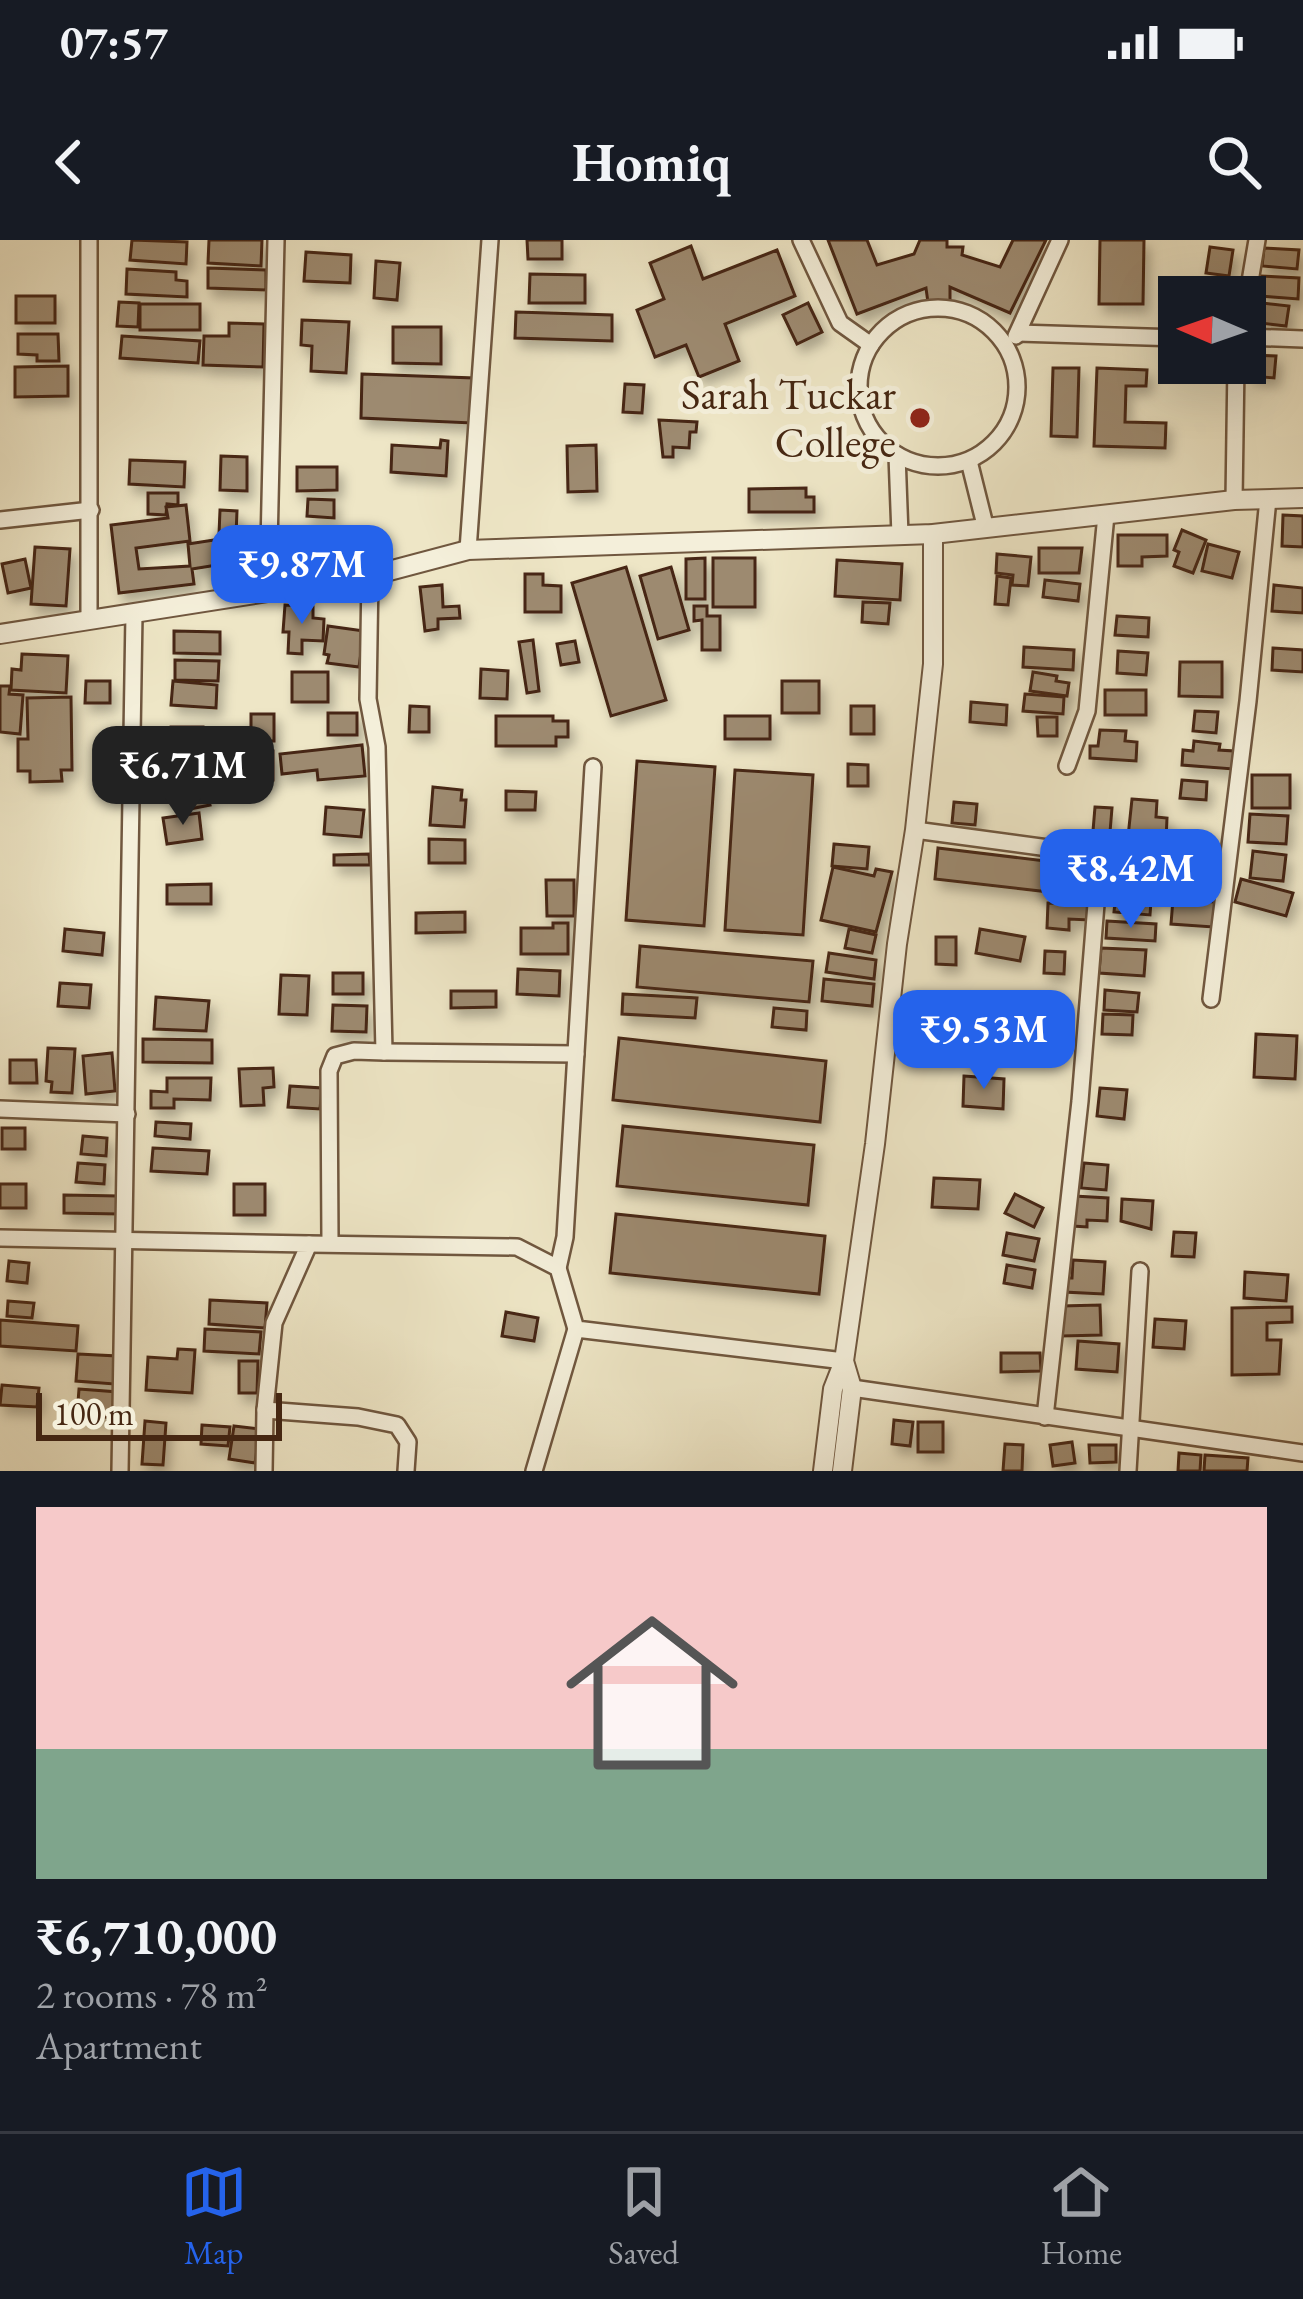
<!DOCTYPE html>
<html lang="en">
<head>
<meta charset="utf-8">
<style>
	body { margin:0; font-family:"EB Garamond",serif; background:#20242c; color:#f1f3f6; height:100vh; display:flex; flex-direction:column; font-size:45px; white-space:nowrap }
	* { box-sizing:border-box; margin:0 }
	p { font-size:39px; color:#9ea1a6 }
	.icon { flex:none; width:66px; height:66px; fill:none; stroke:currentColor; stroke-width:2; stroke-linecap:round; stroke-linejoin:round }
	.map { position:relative; height:1231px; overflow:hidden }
	.side { display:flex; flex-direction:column; background:#171b24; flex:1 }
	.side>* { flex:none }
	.needle { width:78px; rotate:272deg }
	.fabs { position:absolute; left:1158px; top:36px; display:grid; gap:24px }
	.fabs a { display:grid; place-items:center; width:108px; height:108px; border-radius:0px; background:#171b24; box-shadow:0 12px 48px #0002; font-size:60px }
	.scale { position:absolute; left:36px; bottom:30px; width:246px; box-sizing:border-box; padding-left:12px; border:6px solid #462712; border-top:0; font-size:33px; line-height:42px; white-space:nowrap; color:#462712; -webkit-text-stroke:9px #f4efda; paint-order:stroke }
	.price { position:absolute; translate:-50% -102px; padding:0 27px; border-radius:24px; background:#2563eb; color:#fff; font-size:39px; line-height:78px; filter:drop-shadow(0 3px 6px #0008) }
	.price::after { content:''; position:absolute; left:50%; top:72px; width:36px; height:27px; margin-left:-18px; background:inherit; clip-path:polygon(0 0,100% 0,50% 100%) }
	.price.current { background:#222; color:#fff }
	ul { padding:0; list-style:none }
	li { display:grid; align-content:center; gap:24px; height:636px; padding:0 36px }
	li+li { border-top:3px solid #363941 }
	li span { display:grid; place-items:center; height:372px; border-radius:0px; color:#555 }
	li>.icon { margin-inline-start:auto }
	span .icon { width:216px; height:216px; fill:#fffc; stroke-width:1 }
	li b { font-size:51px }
	.status { display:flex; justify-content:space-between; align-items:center; height:84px; padding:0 60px; background:#171b24; direction:ltr }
	.status svg { height:33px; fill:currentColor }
	header { display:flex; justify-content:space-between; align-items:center; height:156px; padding:0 36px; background:#171b24; font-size:54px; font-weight:700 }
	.tab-bar { display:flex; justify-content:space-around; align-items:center; height:168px; border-top:3px solid #363941; background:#171b24; font-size:33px; color:#9ea1a6 }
	.tab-bar a { display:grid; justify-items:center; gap:6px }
	.tab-bar .current { color:#2563eb }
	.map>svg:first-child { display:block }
	.building { fill:#9d8a70; stroke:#462712; stroke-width:3; filter:url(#shadow) }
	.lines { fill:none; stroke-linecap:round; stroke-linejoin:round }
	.minor-casing { stroke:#70573f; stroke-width:20 }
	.tertiary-casing { stroke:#70573f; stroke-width:22 }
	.minor { stroke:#f4efda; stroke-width:15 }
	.tertiary { stroke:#f4efda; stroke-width:18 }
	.poi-dot { fill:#8f2418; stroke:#f4efda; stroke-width:4.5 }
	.labels { text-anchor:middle; stroke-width:10; stroke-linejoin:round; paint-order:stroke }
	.poi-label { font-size:42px; fill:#462712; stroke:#f4efda; text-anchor:end }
</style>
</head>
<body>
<div class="status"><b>07:57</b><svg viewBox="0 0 49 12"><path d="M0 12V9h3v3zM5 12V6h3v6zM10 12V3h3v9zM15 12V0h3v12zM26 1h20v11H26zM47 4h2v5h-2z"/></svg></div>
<header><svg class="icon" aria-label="back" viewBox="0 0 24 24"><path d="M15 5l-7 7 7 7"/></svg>Homiq<svg class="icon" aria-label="search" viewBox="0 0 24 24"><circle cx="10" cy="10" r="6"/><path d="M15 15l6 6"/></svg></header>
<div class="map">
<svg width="1303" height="1231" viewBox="0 0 1303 1231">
	<defs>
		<filter id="shadow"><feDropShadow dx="5" dy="8" stdDeviation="6" flood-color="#0004"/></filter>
	</defs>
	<rect width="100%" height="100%" fill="#eee6c6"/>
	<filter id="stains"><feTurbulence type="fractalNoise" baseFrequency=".00167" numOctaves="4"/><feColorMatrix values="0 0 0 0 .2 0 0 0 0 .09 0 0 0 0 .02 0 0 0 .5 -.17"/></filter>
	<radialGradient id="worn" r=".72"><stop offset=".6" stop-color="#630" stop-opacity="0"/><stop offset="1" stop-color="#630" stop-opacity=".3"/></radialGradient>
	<g class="building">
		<polygon points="132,0 187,2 186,24 130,20"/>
		<polygon points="209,0 262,0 261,26 208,23"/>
		<polygon points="527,0 562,0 562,19 528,19"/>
		<polygon points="828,0 867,0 877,25 914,14 920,0 947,0 947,7 963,7 962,15 1000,27 1013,0 1046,0 1010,73 950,47 950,61 928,63 926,48 857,74"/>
		<polygon points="1100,0 1144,0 1143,64 1099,64"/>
		<polygon points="691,6 703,39 777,10 795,56 725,84 739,121 699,137 686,105 655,117 637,70 664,59 650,23"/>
		<polygon points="1210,7 1233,10 1229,36 1206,33"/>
		<polygon points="1264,8 1299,10 1297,29 1262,26"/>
		<polygon points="306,12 351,15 350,43 304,41"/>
		<polygon points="376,21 400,23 397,60 374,58"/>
		<polygon points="208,28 266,30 266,50 208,48"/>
		<polygon points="127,29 176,32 176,40 187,41 187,57 126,54"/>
		<polygon points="530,34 585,35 585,63 529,63"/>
		<polygon points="1261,36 1299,38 1298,59 1260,56"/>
		<rect x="16" y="56" width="39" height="27"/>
		<polygon points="119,62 139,63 138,87 117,86"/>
		<polygon points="808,63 822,92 797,104 783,75"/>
		<polygon points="1262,63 1289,66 1286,86 1260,83"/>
		<rect x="140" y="64" width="60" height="26"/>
		<polygon points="516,72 612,75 612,101 515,98"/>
		<polygon points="302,80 349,82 346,133 311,131 312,106 301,105"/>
		<polygon points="229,83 264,84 263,127 203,125 204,96 229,96"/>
		<polygon points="393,87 441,87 441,124 393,123"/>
		<polygon points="18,94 58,94 59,121 37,121 37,115 18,114"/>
		<polygon points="122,96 200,101 198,123 120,118"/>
		<polygon points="1251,115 1276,116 1274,138 1250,136"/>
		<polygon points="68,126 68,156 15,157 15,127"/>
		<polygon points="1053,128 1079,128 1077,197 1051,196"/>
		<polygon points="1097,128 1147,130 1146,146 1126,146 1125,182 1166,183 1165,208 1094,206"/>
		<polygon points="362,134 474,138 472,183 361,178"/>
		<polygon points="625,144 644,145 642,173 623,172"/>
		<polygon points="659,180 697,182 696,192 690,192 689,208 673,207 673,217 663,217"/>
		<polygon points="441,200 448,201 446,236 391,232 392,205 440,208"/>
		<polygon points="596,205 597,251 568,252 567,206"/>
		<polygon points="221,216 247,217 247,251 220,250"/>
		<polygon points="130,220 185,222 184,247 129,244"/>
		<polygon points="297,227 337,227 337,250 297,251"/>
		<polygon points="806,248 806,257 814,257 814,272 749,272 749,249"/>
		<polygon points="148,253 178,253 178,265 167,264 166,275 148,274"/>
		<polygon points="308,259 334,260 334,278 307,276"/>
		<polygon points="186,265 190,301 136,308 139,329 190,326 188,304 214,300 217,325 192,329 194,344 119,353 111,285 168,278 166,267"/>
		<polygon points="220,270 237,271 236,295 219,294"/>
		<polygon points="1283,275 1303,276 1303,307 1282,306"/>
		<polygon points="1182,290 1206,300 1193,333 1174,326 1179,312 1174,310"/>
		<polygon points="1118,295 1167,295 1167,316 1142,317 1142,326 1118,326"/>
		<polygon points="226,301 250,301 250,325 225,325"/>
		<polygon points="1208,304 1239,312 1232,338 1202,331"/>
		<polygon points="35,307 70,309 66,366 31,364"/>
		<polygon points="1039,308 1082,308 1079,333 1039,333"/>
		<polygon points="997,314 1031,317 1028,346 1012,345 1013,335 996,333"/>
		<polygon points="705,318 705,359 686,359 686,319"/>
		<rect x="713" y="318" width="42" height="49"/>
		<polygon points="25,319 31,348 8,353 2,324"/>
		<polygon points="837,320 902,324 900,360 835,356"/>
		<polygon points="626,327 666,460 611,476 572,343"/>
		<polygon points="671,327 689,390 658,399 640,336"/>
		<polygon points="525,334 543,334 543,345 561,346 561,372 525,372"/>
		<polygon points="997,336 1011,338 1008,365 995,364"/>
		<polygon points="1045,340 1080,344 1078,361 1043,357"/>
		<polygon points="442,345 443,367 459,366 460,378 438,379 438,389 425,391 420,347"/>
		<polygon points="1274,345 1303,348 1303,373 1272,371"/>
		<polygon points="863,362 890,363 888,384 862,382"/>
		<polygon points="285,365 313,367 313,378 324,379 323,401 302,400 302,414 288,413 289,392 283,392"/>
		<polygon points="694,366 707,366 707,376 720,376 720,410 702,410 702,380 694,381"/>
		<polygon points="1117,376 1149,378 1148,397 1115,395"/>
		<polygon points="328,386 364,391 359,427 327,423 329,415 324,414"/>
		<polygon points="174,391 220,392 220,414 174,413"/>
		<polygon points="533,400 539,451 527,453 519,402"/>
		<polygon points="575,401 579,422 561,425 557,404"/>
		<polygon points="1024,407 1074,410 1073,430 1023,427"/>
		<polygon points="1273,408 1303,410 1303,432 1272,430"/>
		<polygon points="1118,411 1148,413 1146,435 1117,433"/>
		<polygon points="22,414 68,416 66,453 11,450 12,429 21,430"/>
		<polygon points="175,420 219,421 218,441 175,440"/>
		<polygon points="1180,422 1222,422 1222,457 1179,456"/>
		<polygon points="481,429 508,431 507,459 480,458"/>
		<rect x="292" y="432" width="36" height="30"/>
		<polygon points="1033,432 1057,436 1056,441 1069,443 1067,456 1030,451"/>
		<polygon points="86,441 110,441 110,463 85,463"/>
		<polygon points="173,441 217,445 216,468 171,465"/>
		<rect x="782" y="441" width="37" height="32"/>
		<polygon points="0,446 10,446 9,454 23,455 20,494 0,492"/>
		<rect x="1105" y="450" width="41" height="25"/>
		<polygon points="1025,454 1064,457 1063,474 1023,471"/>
		<polygon points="71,457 72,530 61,530 62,541 30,542 30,531 18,531 18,499 28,499 27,458"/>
		<polygon points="971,462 1007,465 1006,485 970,482"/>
		<polygon points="410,466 429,467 429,492 409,492"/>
		<rect x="851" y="466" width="23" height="28"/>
		<polygon points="1195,471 1218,472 1216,493 1193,491"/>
		<rect x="328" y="473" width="29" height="22"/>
		<polygon points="251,474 274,474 274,501 242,501 242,488 251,488"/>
		<polygon points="496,476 553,476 553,481 568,481 568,497 556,497 556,506 496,506"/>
		<rect x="725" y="476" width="45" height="23"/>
		<polygon points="1037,477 1057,477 1057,496 1038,496"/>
		<polygon points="171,487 203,487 203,514 170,513"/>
		<polygon points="1100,490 1126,491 1125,501 1137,502 1136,521 1090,518 1090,506 1098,506"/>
		<polygon points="1194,501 1220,504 1219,510 1234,511 1233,529 1182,525 1183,510 1193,511"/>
		<polygon points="362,505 365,536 318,540 317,530 282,534 280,514"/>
		<polygon points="256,511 273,511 273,540 239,541 238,524 256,524"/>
		<polygon points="637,521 715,527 704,686 626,680"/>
		<polygon points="848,524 868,525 868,546 848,546"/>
		<polygon points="735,530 813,535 803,695 725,690"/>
		<rect x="1252" y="535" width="38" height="33"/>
		<polygon points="1182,540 1207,542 1206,560 1180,558"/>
		<polygon points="205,545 210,565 180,571 176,551"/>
		<polygon points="433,547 462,550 461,560 466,560 464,587 430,585"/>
		<polygon points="506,551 536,552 535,570 506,570"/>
		<polygon points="1132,559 1157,561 1156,577 1167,578 1166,600 1128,597"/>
		<polygon points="954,562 977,564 975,585 952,583"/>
		<polygon points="326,567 364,570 361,597 324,594"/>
		<polygon points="1095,567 1112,568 1110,592 1093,591"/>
		<polygon points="199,573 202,599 167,604 163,578"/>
		<polygon points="1250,574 1288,576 1286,604 1248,602"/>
		<polygon points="1182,597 1217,603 1212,630 1177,624"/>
		<polygon points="429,599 465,600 465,623 429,623"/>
		<polygon points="834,604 869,607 867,629 832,626"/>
		<polygon points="938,608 1062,623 1058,653 935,639"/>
		<polygon points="1253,611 1286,615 1283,641 1250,638"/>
		<polygon points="369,614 370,625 334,625 334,615"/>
		<polygon points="833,627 874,636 876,629 892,632 876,692 821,680"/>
		<polygon points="1126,629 1162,632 1160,648 1124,645"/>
		<polygon points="1178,630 1217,633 1216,660 1176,658"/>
		<polygon points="1241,639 1293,653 1286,676 1235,662"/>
		<polygon points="546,640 574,640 574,676 547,676"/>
		<polygon points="211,644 211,664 167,664 167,645"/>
		<polygon points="1173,659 1215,662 1213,687 1171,684"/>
		<polygon points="1143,660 1151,661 1150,675 1114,672 1115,662 1143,664"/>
		<polygon points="1048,663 1090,665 1089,680 1069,679 1069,690 1047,688"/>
		<polygon points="465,672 465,692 416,693 416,673"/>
		<polygon points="1107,681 1156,684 1155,701 1106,698"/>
		<polygon points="553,683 568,683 568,714 521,714 521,688 553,688"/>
		<polygon points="65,689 104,693 102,715 63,711"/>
		<polygon points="849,689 876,695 872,713 845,708"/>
		<polygon points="980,689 1025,697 1020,721 976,713"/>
		<polygon points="936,697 956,697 956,725 936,724"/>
		<polygon points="640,706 813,721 809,762 637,747"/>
		<polygon points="1101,708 1146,710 1144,736 1099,733"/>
		<polygon points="1045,711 1065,712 1064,734 1044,733"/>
		<polygon points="829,713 876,720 874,739 826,732"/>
		<polygon points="518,729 560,731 559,756 517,754"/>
		<rect x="333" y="733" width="30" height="21"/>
		<polygon points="281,735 309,736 307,775 279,774"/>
		<polygon points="824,739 874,744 872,766 822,761"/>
		<polygon points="60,743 91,745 89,768 58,766"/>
		<polygon points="1105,750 1139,753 1137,772 1104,770"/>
		<polygon points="451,751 496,751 496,767 451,768"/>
		<polygon points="623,754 697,758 695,778 622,774"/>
		<polygon points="156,757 209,761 206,791 154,789"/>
		<polygon points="1036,758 1062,760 1061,778 1035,776"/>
		<polygon points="333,765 367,766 366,792 332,791"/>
		<polygon points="774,768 807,771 806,790 772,787"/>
		<polygon points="924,769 1002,775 1000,795 995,794 994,808 921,802"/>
		<polygon points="1103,774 1133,775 1132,795 1102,794"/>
		<polygon points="1256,794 1297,796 1295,839 1254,837"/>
		<polygon points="619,798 826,821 820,882 613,860"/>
		<polygon points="143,799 212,800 212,823 143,822"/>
		<polygon points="48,808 75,809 72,853 51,852 52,842 46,841"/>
		<polygon points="112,813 115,851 86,854 83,816"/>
		<polygon points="10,820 36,820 37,843 10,843"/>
		<polygon points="273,828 274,847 263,848 264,865 241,866 239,829"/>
		<polygon points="964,836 1004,839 1003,869 963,866"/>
		<polygon points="167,838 211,838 210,860 174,859 174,868 151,868 151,851 167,852"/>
		<polygon points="290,846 322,848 320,869 288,867"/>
		<polygon points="1100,848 1127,850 1124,879 1097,876"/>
		<polygon points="156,882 191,884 190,899 155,896"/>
		<polygon points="623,886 814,905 808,965 617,946"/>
		<rect x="2" y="888" width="23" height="21"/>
		<polygon points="83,896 107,898 106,916 81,914"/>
		<polygon points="153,908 209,911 207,934 151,931"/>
		<polygon points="78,923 105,925 104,944 76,942"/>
		<polygon points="1084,923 1108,925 1106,950 1081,948"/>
		<polygon points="934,938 980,940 978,969 932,967"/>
		<rect x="0" y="944" width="26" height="24"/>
		<rect x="234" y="944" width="31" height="31"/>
		<polygon points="1015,954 1043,968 1034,987 1005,973"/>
		<polygon points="64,955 119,956 119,974 64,973"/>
		<polygon points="1074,956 1108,958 1107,981 1087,980 1087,987 1073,986"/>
		<polygon points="1122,959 1153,961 1151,989 1121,981"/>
		<polygon points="616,974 825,996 819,1054 610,1033"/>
		<polygon points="1174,992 1196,993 1194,1017 1172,1016"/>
		<polygon points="1007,993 1039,999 1034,1021 1003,1015"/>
		<polygon points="1073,1020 1105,1022 1103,1054 1064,1052 1065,1038 1072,1038"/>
		<polygon points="9,1021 29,1023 27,1043 7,1041"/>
		<polygon points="1007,1025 1035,1030 1032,1048 1004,1043"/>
		<polygon points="1245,1032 1288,1035 1286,1061 1244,1058"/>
		<polygon points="210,1060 267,1063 265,1088 209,1084"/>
		<polygon points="8,1061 34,1063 32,1078 7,1076"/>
		<polygon points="1100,1065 1101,1095 1062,1096 1061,1066"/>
		<polygon points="1292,1067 1292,1082 1267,1083 1267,1100 1281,1100 1279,1134 1232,1135 1232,1068"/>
		<polygon points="506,1072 538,1078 534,1101 502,1096"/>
		<polygon points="1155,1079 1186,1081 1184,1109 1153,1107"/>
		<polygon points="0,1080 78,1086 76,1111 0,1106"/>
		<polygon points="205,1089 261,1092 259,1114 204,1111"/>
		<polygon points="1078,1101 1119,1104 1117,1132 1076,1129"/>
		<polygon points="178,1109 195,1110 192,1153 146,1150 148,1117 177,1119"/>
		<polygon points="1001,1113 1040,1113 1041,1131 1001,1132"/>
		<polygon points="78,1114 117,1116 114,1144 76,1141"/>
		<polygon points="239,1121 258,1121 257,1153 239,1153"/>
		<polygon points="2,1145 39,1148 37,1167 0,1165"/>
		<polygon points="79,1149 118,1152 116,1178 77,1175"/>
		<polygon points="894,1180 913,1182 910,1206 892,1204"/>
		<polygon points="145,1181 166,1183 163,1225 142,1224"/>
		<rect x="918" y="1182" width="25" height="30"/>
		<polygon points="202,1185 230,1187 228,1206 201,1204"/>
		<polygon points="234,1186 260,1189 255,1223 229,1219"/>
		<polygon points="1072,1202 1075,1223 1053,1226 1050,1205"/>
		<polygon points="1005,1204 1023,1205 1022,1231 1003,1231"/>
		<polygon points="1089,1205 1116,1205 1116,1222 1090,1223"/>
		<polygon points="1179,1213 1201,1215 1200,1231 1178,1231"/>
		<polygon points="1205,1215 1248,1218 1247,1231 1204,1231"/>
	</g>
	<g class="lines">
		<g class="minor-casing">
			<g id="minor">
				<polyline points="801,0 840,83 871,105"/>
				<circle cx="938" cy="147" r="79"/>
				<polyline points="1245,71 1257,0"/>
				<polyline points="1018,93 1179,98"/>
				<polyline points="1016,96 1060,0"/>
				<polyline points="1245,97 1303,99"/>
				<polyline points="897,215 900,295"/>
				<polyline points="969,221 985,285"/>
				<polyline points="1234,260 1236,123"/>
				<polyline points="0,280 91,270"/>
				<polyline points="468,310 490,0"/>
				<polyline points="268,349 276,0"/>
				<polyline points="89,380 89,0"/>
				<polyline points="1067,526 1087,471 1106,275"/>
				<polyline points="915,590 1100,615 1080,861 1045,1177"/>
				<polyline points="1211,759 1248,461 1268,259"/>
				<polyline points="384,812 576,814"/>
				<polyline points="0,869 127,874"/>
				<polyline points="0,998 309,1004 274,1083 265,1170 264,1231"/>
				<polyline points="330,1002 329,831 335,816 354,811 384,812 377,507 368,459 370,336"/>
				<polyline points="309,1004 517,1007 558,1028 576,1089 844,1121"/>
				<polyline points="558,1028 565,997 593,527"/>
				<polyline points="852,1148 1303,1213"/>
				<polyline points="265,1170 358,1177 397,1185 408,1202 406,1231"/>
				<polyline points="120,1231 134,374"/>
				<polyline points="534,1231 576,1089"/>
				<polyline points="1128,1231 1140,1031"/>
			</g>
		</g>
		<g class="tertiary-casing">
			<g id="tertiary">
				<polyline points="0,394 370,336 468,310 933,294 1234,260 1303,258"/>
				<polyline points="823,1231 833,1149 844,1121"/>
				<polyline points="842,1231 852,1148 844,1121 875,904 897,704 915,590 933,424 933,294"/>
			</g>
		</g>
		<use href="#minor" class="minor"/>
		<use href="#tertiary" class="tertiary"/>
	</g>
	<circle class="poi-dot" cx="920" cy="178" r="12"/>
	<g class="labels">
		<g class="poi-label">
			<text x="896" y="169">Sarah Tuckar<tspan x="896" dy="48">College</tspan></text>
		</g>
	</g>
	<rect width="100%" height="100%" filter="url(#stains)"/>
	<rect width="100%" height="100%" fill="url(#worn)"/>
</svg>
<div class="fabs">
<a><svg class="needle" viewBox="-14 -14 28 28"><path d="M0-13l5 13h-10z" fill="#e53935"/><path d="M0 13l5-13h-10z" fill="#9ea1a6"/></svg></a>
</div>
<div class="scale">100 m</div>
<b class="price" style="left:302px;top:387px">₹9.87M</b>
<b class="price current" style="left:183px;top:588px">₹6.71M</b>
<b class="price" style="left:1131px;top:691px">₹8.42M</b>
<b class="price" style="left:984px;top:852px">₹9.53M</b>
</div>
<section class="side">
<ul>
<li><span style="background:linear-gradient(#f6c9c9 65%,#7fa58c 0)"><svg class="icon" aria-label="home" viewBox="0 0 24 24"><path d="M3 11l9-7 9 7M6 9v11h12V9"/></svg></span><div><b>₹6,710,000</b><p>2 rooms · 78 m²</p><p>Apartment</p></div></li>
</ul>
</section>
<nav class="tab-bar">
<a class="current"><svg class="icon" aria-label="map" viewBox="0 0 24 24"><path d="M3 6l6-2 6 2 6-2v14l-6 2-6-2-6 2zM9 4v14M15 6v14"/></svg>Map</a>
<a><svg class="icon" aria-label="saved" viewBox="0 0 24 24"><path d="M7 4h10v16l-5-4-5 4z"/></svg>Saved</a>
<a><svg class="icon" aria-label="home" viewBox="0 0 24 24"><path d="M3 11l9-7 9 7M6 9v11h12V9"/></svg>Home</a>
</nav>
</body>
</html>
